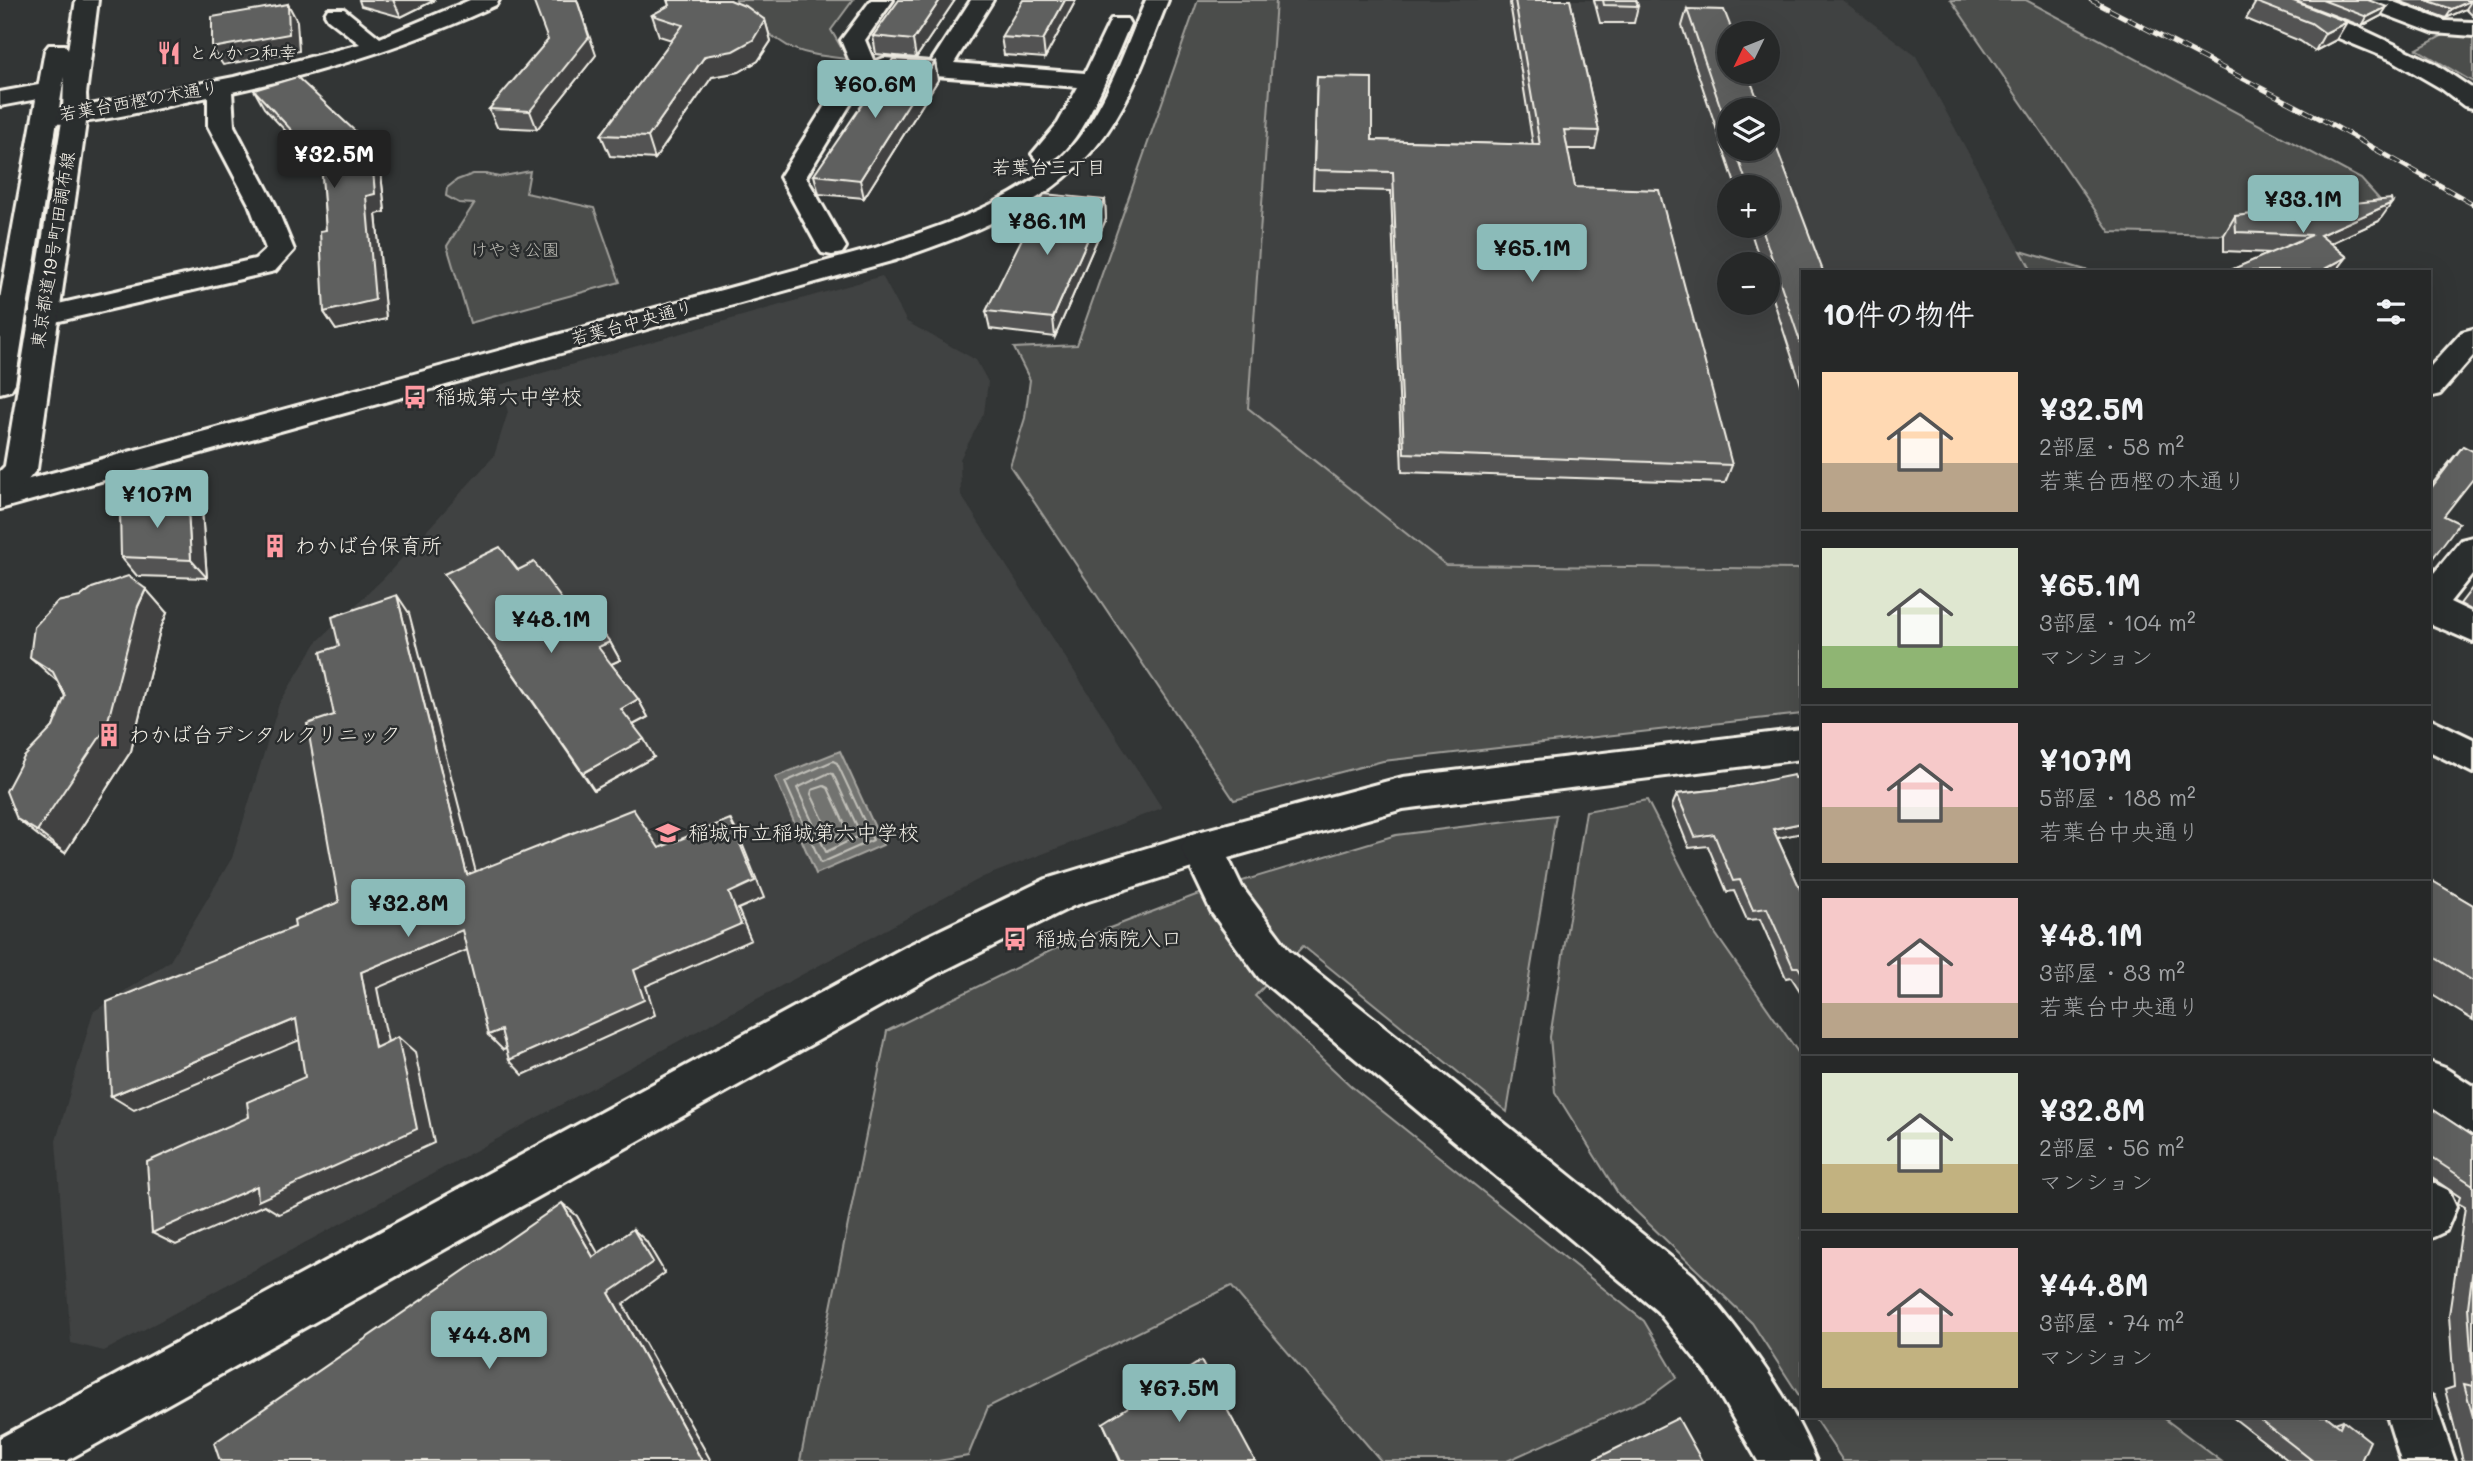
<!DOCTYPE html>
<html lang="ja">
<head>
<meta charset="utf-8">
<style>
	body { margin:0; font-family:Mali,"Klee One",sans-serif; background:#323434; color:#f1f3f6; height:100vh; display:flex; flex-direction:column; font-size:26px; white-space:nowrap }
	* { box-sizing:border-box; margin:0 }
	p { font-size:23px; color:#a4a6a8 }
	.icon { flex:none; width:38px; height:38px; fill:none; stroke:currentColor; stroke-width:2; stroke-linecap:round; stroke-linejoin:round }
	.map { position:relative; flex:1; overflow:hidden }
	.drawer { position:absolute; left:1801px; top:270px; width:630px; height:1148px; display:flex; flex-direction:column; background:#262828; border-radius:0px; box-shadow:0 7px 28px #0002,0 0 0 2px #424445 }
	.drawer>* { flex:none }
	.needle { width:46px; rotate:227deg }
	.buttons { position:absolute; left:1717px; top:21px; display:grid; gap:14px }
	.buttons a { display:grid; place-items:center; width:63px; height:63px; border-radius:50%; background:#262828; box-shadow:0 7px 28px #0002,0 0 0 2px #424445; font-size:35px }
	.price { position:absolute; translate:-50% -60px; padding:0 16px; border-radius:7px; background:#8bbbb9; color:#111; font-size:23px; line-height:46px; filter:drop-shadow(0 2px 4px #0008) }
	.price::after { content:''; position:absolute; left:50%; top:42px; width:21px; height:16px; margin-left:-10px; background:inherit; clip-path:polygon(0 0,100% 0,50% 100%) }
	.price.selected { background:#222; color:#fff }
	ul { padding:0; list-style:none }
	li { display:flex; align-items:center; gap:21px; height:175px; padding:0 21px }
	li+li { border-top:2px solid #424445 }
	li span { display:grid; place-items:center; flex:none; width:196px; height:140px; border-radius:0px; color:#555 }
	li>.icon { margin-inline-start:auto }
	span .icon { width:84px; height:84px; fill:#fffc; stroke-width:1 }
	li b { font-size:30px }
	h2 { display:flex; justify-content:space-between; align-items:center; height:84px; padding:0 21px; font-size:30px }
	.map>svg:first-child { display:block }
	.built { fill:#404242; fill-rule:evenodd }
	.green { fill:#4b4d4c; stroke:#a09f9a; stroke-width:2 }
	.water { fill:#727370; stroke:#a6a5a0; stroke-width:2 }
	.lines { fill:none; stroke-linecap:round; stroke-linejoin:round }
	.shore { stroke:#c0bfb8; stroke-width:2 }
	.minor-casing { stroke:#f4f1e8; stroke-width:6 }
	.major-casing { stroke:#f4f1e8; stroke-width:6 }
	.minor { fill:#2a2d2e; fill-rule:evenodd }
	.major { fill:#2a2d2e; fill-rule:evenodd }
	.rail-casing { stroke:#f4f1e8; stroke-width:5 }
	.rail { stroke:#2a2d2e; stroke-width:3.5; stroke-dasharray:10; stroke-linecap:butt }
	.wall { fill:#525352; stroke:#f4f1e8; stroke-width:2 }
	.shaded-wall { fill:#424342; stroke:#f4f1e8; stroke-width:2 }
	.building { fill:#5f605f; stroke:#f4f1e8; stroke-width:2 }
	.labels { text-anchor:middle; stroke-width:5; stroke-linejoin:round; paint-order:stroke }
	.far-poi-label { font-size:18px; fill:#f4f1e8; stroke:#2a2d2e; text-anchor:start }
	.far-street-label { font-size:18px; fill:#f4f1e8; stroke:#2a2d2e }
	.far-park-label { font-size:18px; fill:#b9b8b1; stroke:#2a2d2e }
	.far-neighbourhood-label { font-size:19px; fill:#f4f1e8; stroke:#2a2d2e }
	.poi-label { font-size:21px; fill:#f4f1e8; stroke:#2a2d2e; text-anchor:start }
</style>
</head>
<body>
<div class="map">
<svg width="2473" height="1461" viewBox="0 0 2473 1461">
	<rect width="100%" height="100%" fill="#323535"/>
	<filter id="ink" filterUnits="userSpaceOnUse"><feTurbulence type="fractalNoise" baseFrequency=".0143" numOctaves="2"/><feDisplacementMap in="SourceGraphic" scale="14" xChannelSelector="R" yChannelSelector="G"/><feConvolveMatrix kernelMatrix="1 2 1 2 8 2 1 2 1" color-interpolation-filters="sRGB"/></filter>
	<g filter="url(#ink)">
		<g class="built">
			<path d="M1276,0h566l74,56 116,215h-230v298l-356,-4 -198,-157zM1729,33h39v39h-39zM1729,110h39v39h-39zM1729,187h39v39h-39zM1729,264h39v39h-39z"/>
			<polygon points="882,276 907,322 976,360 988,382 984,413 960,459 961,495 1162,808 983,877 104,1351 71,1343 56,1141 93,1012 170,961 232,858 279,704 316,643 384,578 494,456 508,412 500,385"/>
		</g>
		<g class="green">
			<path d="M736,0h117l-22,30 17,29c-18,-2 -51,-5 -65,-16 -14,-9 -28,-18 -43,-26z"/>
			<polygon points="1198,0 1276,0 1248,408 1446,565 1802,569 1802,714 1383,761 1234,800 1010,466 1025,418 1030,380 1014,348 1077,345"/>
			<polygon points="1951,0 2026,0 2361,179 2379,199 2324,224 2221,235 2110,232"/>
			<polygon points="2447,33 2473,34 2473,82 2417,49"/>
			<polygon points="530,171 526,193 594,208 620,282 470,323 447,246 474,204 459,203 446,196 447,188 457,180 473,174 486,174 499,177"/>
			<polygon points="2021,251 2089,271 2032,271"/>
			<polygon points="1647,800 1715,933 1802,1058 1802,1400 1752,1323 1619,1195 1555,1092 1550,1037 1586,811"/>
			<polygon points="1556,815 1507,1112 1303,946 1255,996 1351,1086 1644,1321 1677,1377 1650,1397 1507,1461 1381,1461 1231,1286 988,1407 968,1456 938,1461 800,1461 887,1031 1052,950 1196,895 1396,835"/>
			<polygon points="1813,1416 2161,1416 2221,1461 1843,1461"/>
		</g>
		<polygon class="water" points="840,751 883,845 816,874 775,777"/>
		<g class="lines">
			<g class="shore">
				<polygon points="833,761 837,763 873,840 821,863 785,782"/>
				<polygon points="829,773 833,774 861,835 826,852 797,788"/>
				<polygon points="824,786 828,788 847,829 832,838 811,794 812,790"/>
			</g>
			<g class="minor-casing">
				<g id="minor">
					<path d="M470,0h29l-3,5c-85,40 -172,67 -264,87l2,34 41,78 19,46 -19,21 -233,54 -10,-3 -5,-6 5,-6 223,-51 11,-10 -17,-45 -41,-78v-29c-38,8 -137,34 -171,25l-3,-5 3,-5 38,-4 159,-31 126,-33 -32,-25 -3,-5 3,-5h16l36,29z"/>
					<path d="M871,0h22l-28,40 9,22 10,-4 47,4 40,-62h22l-39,63 131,10 26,-54h16l3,5c-14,31 -48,123 -78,136 -6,2 -11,1 -16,-1l-4,-5 26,-31 20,-36 -194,-15 -11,-5 -67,110 40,70 -4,6 -10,2 -10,-2 -4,-6 -38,-70 71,-113 -10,-24z"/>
					<path d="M1146,0h22c-16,39 -30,82 -52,118 -49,82 -135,112 -221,142l-895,249v-22l875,-239c71,-24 153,-48 202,-108 32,-40 49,-94 69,-140z"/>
					<polygon points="2357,0 2388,0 2445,21 2473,22 2473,36 2434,33 2360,5"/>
					<polygon points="50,83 59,85 62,90 59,95 0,106 0,92"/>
					<polygon points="2473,537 2473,573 2450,602 2473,613 2473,642 2429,623 2429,579 2461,540"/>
					<polygon points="2429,718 2473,739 2473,773 2429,751"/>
					<polygon points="1202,831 1217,836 1223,848 1217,860 1073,906 937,974 66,1461 0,1461 0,1438 907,946 1046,879"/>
					<polygon points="2429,1062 2445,1068 2473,1086 2473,1136 2456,1129 2429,1111"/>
					<polygon points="2429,1181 2448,1190 2456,1207 2446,1231 2429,1239"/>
					<polygon points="2429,1395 2433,1397 2455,1461 2401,1461 2387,1416 2429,1416"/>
				</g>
			</g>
			<g class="major-casing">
				<g id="major">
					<polygon points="76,0 98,0 86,94 87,115 37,469 12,499 0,502 0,471 5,466 63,115 64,77 15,383 11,390 0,393 0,299 45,50 49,45 65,45 68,50"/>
					<polygon points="2255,0 2286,0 2355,26 2434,63 2473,89 2473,108 2464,106 2442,89 2392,60 2258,5"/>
					<polygon points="2473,329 2473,356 2440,394 2429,397 2429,368 2462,332"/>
					<path d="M1802,729v30l-399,50 -175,49 14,29 47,63 404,325c47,56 95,117 123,186h-58l-50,-86 -51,-64 -398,-333 -47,-65 -31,-65 6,-12 15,-5 201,-54z"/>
				</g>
			</g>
			<use href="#minor" class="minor"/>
			<use href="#major" class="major"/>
			<g class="rail-casing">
				<polyline id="rail" points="2091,0 2327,122 2473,204"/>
			</g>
			<use href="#rail" class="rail"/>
		</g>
		<g class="wall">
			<polygon points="359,0 435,0 401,17 361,6"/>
			<polygon points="667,0 730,0 765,20 771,41 758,61 739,72 712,77 655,159 610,156 601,135 672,40 659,36 652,15 669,6"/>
			<polygon points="955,0 916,58 876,54 873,36"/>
			<polygon points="1076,0 1045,58 1004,55 1001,37"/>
			<polygon points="1511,0 1570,0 1599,131 1595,149 1567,149 1575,187 1732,465 1725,483 1402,472 1391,191 1313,189 1317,77 1372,140 1533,145 1510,3"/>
			<polygon points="1594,0 1636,0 1638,6 1634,23 1600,23"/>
			<polygon points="2291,0 2336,40 2315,51 2300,41 2246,19 2256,2"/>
			<polygon points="2293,0 2368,0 2381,16 2362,26"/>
			<polygon points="2396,0 2473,0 2473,16 2466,9 2446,18"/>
			<polygon points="1687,9 1729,110 1729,149 1768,149 1802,271 1802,388 1768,283 1768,264 1761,264 1749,226 1768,226 1768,187 1736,187 1682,26"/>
			<polygon points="596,55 537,129 497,127 489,109"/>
			<polygon points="935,62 938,80 864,198 819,194 814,175"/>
			<polygon points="254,90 371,146 380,164 385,212 376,214 386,319 336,330 324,312 326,230 322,170 264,108"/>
			<polygon points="1105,200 1106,219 1055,337 990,329 986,311"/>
			<polygon points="2235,216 2379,221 2330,243 2347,257 2336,271 2231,271 2233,269 2271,253 2224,251 2224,235"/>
			<polygon points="2463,446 2444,516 2429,563 2429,488 2452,459"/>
			<polygon points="187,493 202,511 207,578 137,576 121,557"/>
			<polygon points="518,570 610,642 620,660 611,664 638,699 648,717 633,725 654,757 594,790 444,574"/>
			<polygon points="2473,587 2473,611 2460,604"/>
			<polygon points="167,613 160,630 131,751 65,853 45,841 17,819 65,696 58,682 30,657"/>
			<polygon points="1802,777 1802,833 1777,838 1802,893 1802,994 1791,977 1786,978 1760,919 1747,920 1734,891 1727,892 1708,846 1689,848 1672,806 1677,794 1729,788"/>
			<polygon points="2429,879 2473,905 2473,1020 2429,993"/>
			<polygon points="2429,1107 2473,1136 2473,1461 2463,1461 2445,1390 2454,1387 2449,1315 2465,1207 2458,1203 2460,1197 2429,1176"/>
			<polygon points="2231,1416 2326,1416 2335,1423 2343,1420 2361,1461 2289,1461"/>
			<polygon points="1103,1423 1255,1461 1120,1461"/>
		</g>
		<g class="shaded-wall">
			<polygon points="393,0 435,0 401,17"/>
			<polygon points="577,0 596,55 537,129 530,111"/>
			<polygon points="940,0 955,0 916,58 913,40"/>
			<polygon points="1065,0 1076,0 1045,58 1043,40"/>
			<polygon points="2472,0 2466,9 2446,18 2452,9"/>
			<polygon points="288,4 297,21 299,51 223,65 212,48"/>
			<polygon points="2387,7 2381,16 2362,26 2367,17"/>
			<polygon points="765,20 771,41 758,61 739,72 712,77 655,159 648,137 705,56"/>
			<polygon points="2347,22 2336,40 2315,51 2325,33"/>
			<polygon points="935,62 938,80 864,198 860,180"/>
			<polygon points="371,146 380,164 385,212 376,214 386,319 336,330 324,312 366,196"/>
			<polygon points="1105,200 1106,219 1055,337 1053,318"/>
			<polygon points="2392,203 2379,221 2307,254 2320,235"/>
			<polygon points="2347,257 2336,271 2323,271 2326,268"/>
			<polygon points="187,493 202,511 207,578 191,560"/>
			<polygon points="146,589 167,613 160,630 131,751 65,853 37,831"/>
			<polygon points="397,595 409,613 481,892 467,875"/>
			<polygon points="610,642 620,660 609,665 598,647"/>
			<polygon points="638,699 648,717 631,726 621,709"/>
			<polygon points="644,739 654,757 594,790 583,773"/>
			<polygon points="730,819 739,836 764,898 738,909 751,940 646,986 655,1015 523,1075 509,1060 634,970 729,893"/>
			<polygon points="1802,823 1802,833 1767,840 1773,829"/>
			<polygon points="462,930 477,946 377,988 392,1062 375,1048 361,972"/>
			<polygon points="296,1019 314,1034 134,1110 111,1096"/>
			<polygon points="501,1030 516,1045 503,1050 488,1035"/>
			<polygon points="398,1037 415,1052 434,1143 279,1214 264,1205 176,1245 152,1233"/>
			<polygon points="562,1203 577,1216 607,1269 593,1257"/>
			<polygon points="633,1229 646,1241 665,1273 623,1304 711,1461 702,1461 609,1293"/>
		</g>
		<g class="building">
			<polygon points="533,0 577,0 589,37 530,111 489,109 548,40"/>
			<polygon points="668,0 730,0 747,7 765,20 753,40 733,51 705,56 648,137 601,135 683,25 652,15 670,5"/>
			<polygon points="899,0 940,0 913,40 873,36"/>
			<polygon points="1023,0 1065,0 1043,40 1001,37"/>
			<polygon points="1515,0 1570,0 1599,131 1564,130 1575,187 1659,190 1732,465 1404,453 1393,172 1314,170 1317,77 1372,78 1372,140 1540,145"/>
			<polygon points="1603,0 1636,0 1638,6 1604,5"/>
			<polygon points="2259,0 2291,0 2347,22 2325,33 2311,23 2256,2"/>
			<polygon points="2322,0 2368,0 2387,7 2367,17"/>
			<polygon points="2426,0 2472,0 2452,9"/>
			<polygon points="288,4 289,34 212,48 212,17"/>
			<polygon points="1687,9 1724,10 1733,33 1729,33 1729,72 1747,72 1762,110 1729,110 1729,132"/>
			<polygon points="893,59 935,62 860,180 814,175"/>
			<polygon points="297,77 371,146 375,194 366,196 375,300 324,312 320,231 326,230 321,162 254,90"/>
			<polygon points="1768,125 1823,271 1802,271 1802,347 1761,226 1768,226 1768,187 1748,187 1735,149 1768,149"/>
			<polygon points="1044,194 1105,200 1053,318 986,311"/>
			<polygon points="2391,199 2392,203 2320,235 2347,257 2326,268 2329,270 2325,271 2237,271 2233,269 2312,235 2236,232 2235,216"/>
			<polygon points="2463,446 2473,451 2473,479 2444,516 2459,523 2429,563 2429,491"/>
			<polygon points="187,493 191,560 121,557 120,512"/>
			<polygon points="500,547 518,570 534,562 569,609 580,603 610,642 598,647 638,699 621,709 644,739 583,773 444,574"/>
			<polygon points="128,576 146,589 138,606 106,728 37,831 17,819 6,791 24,757 53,727 65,696 53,672 30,657 34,627 57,602 80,597 92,588"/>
			<polygon points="397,595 467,875 633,809 659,848 730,819 755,881 729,893 741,924 634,970 644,1000 509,1060 501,1030 488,1035 462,930 361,972 375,1048 398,1037 417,1129 258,1201 257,1186 152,1233 147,1162 249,1117 247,1102 305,1077 296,1019 111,1096 107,1002 295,927 294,920 339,902 307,724 334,715 321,652 339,646 332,617"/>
			<polygon points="1794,775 1795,778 1802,777 1802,823 1773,829 1802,893 1802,973 1798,967 1793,967 1767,908 1753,910 1740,880 1733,881 1714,834 1695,837 1677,794 1729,788"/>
			<polygon points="2429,879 2473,905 2473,981 2429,954"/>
			<polygon points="2429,1107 2473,1136 2473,1185 2429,1156"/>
			<polygon points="562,1203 593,1257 633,1229 653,1262 609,1293 702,1461 220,1461 214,1443"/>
			<polygon points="2473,1268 2473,1380 2468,1307"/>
			<polygon points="1201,1361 1255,1461 1121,1461 1103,1423"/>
			<polygon points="2464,1384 2473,1386 2473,1417"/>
			<polygon points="2255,1416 2326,1416 2340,1427 2343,1420 2370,1441 2361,1461 2313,1461"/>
			<polygon points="1678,1418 1702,1461 1591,1461"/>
		</g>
	</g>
	<defs>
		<g id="restaurant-bare" transform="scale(1.89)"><path d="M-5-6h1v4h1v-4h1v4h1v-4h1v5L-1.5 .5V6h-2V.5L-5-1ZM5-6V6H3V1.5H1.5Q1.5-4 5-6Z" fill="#ff9aa2" stroke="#2a2d2e" stroke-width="2.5" paint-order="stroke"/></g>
		<g id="bus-bare" transform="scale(1.89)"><path d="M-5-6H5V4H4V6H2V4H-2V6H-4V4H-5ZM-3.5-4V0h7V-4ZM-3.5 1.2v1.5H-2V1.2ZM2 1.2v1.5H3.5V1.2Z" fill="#ff9aa2" stroke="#2a2d2e" stroke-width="2.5" paint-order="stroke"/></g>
		<g id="building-bare" transform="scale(1.89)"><path d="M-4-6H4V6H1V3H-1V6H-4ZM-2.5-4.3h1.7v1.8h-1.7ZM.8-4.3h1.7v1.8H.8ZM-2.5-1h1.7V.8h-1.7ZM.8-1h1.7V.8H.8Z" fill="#ff9aa2" stroke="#2a2d2e" stroke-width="2.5" paint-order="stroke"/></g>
		<g id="school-bare" transform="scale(1.89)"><path d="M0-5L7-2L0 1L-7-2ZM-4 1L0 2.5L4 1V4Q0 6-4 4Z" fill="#ff9aa2" stroke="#2a2d2e" stroke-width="2.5" paint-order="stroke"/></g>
	</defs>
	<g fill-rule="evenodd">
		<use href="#restaurant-bare" x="169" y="53"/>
		<use href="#bus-bare" x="415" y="397"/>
		<use href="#building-bare" x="275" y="546"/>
		<use href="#building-bare" x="109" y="735"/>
		<use href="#school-bare" x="668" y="833"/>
		<use href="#bus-bare" x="1015" y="939"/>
	</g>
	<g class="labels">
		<g class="far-poi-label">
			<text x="189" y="59">とんかつ和幸</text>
		</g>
		<g class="far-street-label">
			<text transform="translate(139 101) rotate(-10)" y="6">若葉台西樫の木通り</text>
			<text transform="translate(53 250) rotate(-81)" y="6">東京都道19号町田調布線</text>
			<text transform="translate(632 323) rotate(-15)" y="6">若葉台中央通り</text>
		</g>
		<g class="far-park-label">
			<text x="515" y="256">けやき公園</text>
		</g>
		<g class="far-neighbourhood-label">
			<text x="1049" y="174">若葉台三丁目</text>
		</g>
		<g class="poi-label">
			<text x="435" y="404">稲城第六中学校</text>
			<text x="295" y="553">わかば台保育所</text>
			<text x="129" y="742">わかば台デンタルクリニック</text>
			<text x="688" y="840">稲城市立稲城第六中学校</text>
			<text x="1035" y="946">稲城台病院入口</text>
		</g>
	</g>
</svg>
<div class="buttons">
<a><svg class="needle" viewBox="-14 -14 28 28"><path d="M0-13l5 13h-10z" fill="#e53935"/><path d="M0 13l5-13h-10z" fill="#a4a6a8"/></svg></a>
<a><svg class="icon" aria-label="layers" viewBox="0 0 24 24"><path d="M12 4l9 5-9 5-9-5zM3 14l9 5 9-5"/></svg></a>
<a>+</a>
<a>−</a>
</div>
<b class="price" style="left:875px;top:120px">¥60.6M</b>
<b class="price selected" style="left:334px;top:190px">¥32.5M</b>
<b class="price" style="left:2303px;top:235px">¥33.1M</b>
<b class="price" style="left:1047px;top:257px">¥86.1M</b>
<b class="price" style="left:1532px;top:284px">¥65.1M</b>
<b class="price" style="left:157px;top:530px">¥107M</b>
<b class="price" style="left:551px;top:655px">¥48.1M</b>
<b class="price" style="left:408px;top:939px">¥32.8M</b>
<b class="price" style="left:489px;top:1371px">¥44.8M</b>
<b class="price" style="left:1179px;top:1424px">¥67.5M</b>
<section class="drawer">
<h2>10件の物件<svg class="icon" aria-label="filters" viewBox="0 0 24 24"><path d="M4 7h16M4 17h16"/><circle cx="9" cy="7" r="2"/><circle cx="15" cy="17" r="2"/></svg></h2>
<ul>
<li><span style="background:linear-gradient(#ffd9b3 65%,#b9a48a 0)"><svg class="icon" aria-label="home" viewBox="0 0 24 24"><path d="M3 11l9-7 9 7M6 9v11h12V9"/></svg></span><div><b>¥32.5M</b><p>2部屋 · 58 m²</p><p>若葉台西樫の木通り</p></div></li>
<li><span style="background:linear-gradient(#dfe7d0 70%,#8fb573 0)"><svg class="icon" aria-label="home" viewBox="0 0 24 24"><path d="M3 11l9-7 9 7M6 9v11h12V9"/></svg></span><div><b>¥65.1M</b><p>3部屋 · 104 m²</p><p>マンション</p></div></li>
<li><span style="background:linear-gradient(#f6c9c9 60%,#b9a48a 0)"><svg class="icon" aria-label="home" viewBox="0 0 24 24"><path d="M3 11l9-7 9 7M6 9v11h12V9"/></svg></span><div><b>¥107M</b><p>5部屋 · 188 m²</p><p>若葉台中央通り</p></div></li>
<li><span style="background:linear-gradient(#f6c9c9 75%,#b9a48a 0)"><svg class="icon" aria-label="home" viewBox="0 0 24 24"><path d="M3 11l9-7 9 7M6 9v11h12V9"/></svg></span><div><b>¥48.1M</b><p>3部屋 · 83 m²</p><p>若葉台中央通り</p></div></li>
<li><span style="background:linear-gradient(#dfe7d0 65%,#c2b280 0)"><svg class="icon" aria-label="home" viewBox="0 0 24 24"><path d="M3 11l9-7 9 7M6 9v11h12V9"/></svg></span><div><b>¥32.8M</b><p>2部屋 · 56 m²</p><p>マンション</p></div></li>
<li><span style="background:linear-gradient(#f6c9c9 60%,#c2b280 0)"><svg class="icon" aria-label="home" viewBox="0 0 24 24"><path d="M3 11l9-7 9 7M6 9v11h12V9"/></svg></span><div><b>¥44.8M</b><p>3部屋 · 74 m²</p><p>マンション</p></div></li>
</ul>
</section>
</div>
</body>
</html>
